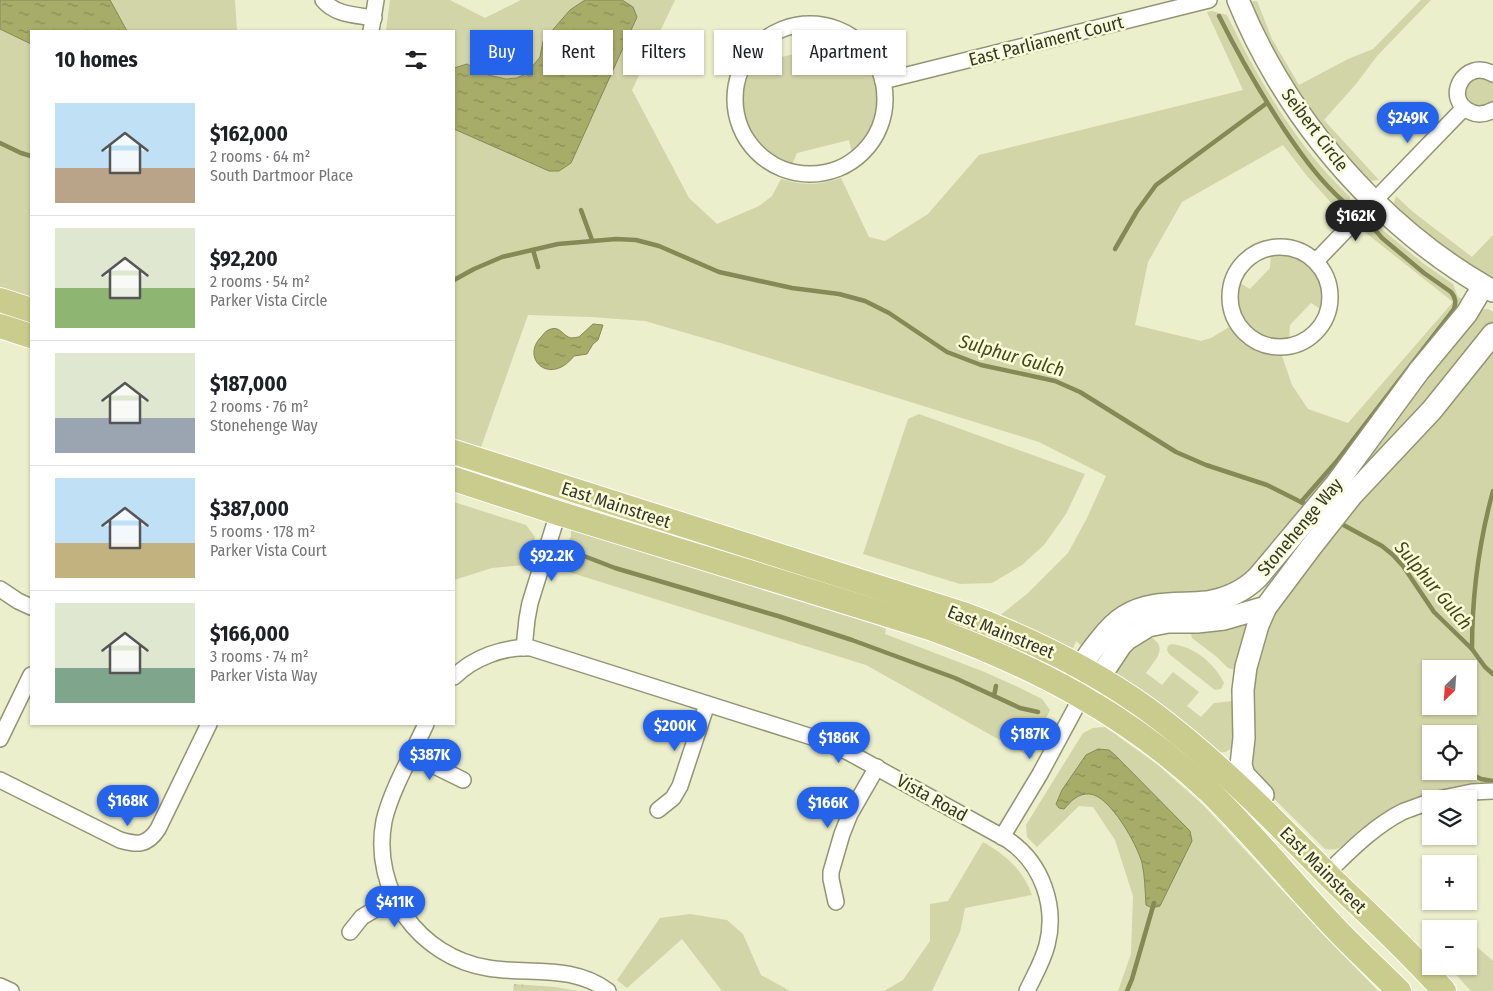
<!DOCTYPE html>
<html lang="en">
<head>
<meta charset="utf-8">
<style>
	body { margin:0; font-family:"Fira Sans Condensed",sans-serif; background:#f6f6f6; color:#202124; height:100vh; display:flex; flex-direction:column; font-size:19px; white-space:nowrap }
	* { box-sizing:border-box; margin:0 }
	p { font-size:16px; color:#757577 }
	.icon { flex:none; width:28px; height:28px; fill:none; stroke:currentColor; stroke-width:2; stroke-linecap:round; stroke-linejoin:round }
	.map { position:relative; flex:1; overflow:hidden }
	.details { position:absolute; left:30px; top:30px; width:425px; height:695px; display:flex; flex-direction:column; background:#fff; border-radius:0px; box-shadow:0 1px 4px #0004 }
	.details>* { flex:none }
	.guide { position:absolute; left:470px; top:30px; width:475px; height:45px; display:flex; gap:10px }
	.needle { width:32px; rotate:205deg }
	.controls { position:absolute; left:1422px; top:660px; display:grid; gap:10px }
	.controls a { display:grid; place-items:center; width:55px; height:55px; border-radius:0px; background:#fff; box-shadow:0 1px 4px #0004; font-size:25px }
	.price { position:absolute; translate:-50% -42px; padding:0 11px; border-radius:18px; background:#2563eb; color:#fff; font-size:16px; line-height:32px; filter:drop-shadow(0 1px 2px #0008) }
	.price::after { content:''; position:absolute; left:50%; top:30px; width:15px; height:11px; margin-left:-8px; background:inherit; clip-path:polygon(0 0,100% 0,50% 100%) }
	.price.selected { background:#222; color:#fff }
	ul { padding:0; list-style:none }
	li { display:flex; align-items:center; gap:15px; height:125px; padding:0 25px }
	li+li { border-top:1px solid #e0e0e0 }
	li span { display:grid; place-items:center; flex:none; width:140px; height:100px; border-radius:0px; color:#555 }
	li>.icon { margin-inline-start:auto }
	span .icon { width:60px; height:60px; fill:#fffc; stroke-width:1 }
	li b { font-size:21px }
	h2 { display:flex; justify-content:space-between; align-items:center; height:60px; padding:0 25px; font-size:21px }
	.chip { padding:0 18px; border-radius:0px; background:#fff; box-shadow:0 1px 4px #0004; font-size:18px; line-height:45px }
	.chip.selected { background:#2563eb; color:#fff }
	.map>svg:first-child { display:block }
	.grass { fill:#d1d5a8; fill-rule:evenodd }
	.park { fill:url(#park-crowns) }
	.water { fill:url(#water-ripples); stroke:#858956 }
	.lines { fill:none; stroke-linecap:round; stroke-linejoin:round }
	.stream { stroke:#858956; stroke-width:4.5 }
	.street-casing { stroke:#929574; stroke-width:18 }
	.secondary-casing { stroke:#929574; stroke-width:24 }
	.primary-casing { stroke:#fff; stroke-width:26 }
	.street { stroke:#fff; stroke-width:15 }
	.secondary { stroke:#fff; stroke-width:21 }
	.primary { stroke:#c9cc8c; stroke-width:24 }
	.labels { text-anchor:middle; stroke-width:5; stroke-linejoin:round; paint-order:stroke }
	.street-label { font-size:18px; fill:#363729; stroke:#f9fcd8 }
	.water-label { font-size:19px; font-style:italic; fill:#454714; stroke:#f9fcd8 }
</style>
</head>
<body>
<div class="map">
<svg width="1493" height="991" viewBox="0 0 1493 991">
	<defs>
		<pattern id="park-crowns" width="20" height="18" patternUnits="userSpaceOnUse" patternTransform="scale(1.25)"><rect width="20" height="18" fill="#d1d5a8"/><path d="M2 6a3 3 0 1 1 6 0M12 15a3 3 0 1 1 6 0" fill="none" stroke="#b4b791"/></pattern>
		<pattern id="water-ripples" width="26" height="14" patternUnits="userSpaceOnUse" patternTransform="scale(1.25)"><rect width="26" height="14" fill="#a7ac69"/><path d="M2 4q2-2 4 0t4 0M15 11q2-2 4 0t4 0" fill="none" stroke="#898d56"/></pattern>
	</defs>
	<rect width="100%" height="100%" fill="#ebefcb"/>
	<g class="grass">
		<polygon points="0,0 235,0 237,31 31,31 31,301 0,290"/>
		<path d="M390,0h60l35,18 36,-18h154l-43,90 57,108 28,26 42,-18 13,-10 9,-17c21,7 40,6 60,-1l28,59 16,4 43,-27 51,-59 264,-65 -36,-78 5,-1 15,4c32,66 69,131 123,182l-2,16 -4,4 -37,-41 -24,-31 -101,57 -34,60 -13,63 66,16 10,-3 18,-11c15,19 28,28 53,29l10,29 16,24 40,14 105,-121 -92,-73 2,-3 16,1 45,37 29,20 5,13 7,3 -2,6 -214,272 -166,69 -7,-6 -4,10 -75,-33 31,-25 40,-40 19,-35 19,-42 -67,-34 -315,-98 -79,-23 -54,-4 -63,-2 -48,135 -26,-11v-408h-68z"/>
		<polygon points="1421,0 1431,0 1377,56 1356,84 1324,120 1379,180 1371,181 1362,176 1298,96 1250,7 1253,1 1257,1 1272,39 1299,85 1348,59 1373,49"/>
		<path d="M830,33c10,1 19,8 27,15 23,20 29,53 18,81 -4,8 -10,16 -16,23l-7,1 -3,-13 -52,13 -6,14c-8,-1 -14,-6 -21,-10 -13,-9 -25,-24 -28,-40 -6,-24 3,-55 21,-71h5l3,14 49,-13z"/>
		<polygon points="1476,76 1493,81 1493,104 1482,110 1465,101 1464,86"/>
		<polygon points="1396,196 1413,212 1472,257 1493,235 1493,281 1450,254 1395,207 1394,203"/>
		<path d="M1276,251c25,1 44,16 49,40 1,7 1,14 -3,19l-11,-7 -21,22 -1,16c-7,2 -13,1 -19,0 -27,-7 -42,-32 -30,-58l10,6 20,-21 1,-15z"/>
		<polygon points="1485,309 1488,309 1493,312 1493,326 1362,473 1358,471 1410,395 1478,311"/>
		<path d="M1493,346v438c-48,0 -87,15 -126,42 -14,10 -23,27 -42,23l-72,-71 -2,-4 -2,-82 21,-76 41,-59zM1431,669h38v37h-38zM1431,734h38v37h-38z"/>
		<polygon points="919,414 1085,474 1066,514 1044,545 1022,565 992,583 960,584 863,554 908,419"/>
		<polygon points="454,502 526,525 535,537 533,547 524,565 492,568 454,580"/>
		<polygon points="574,529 853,615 886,629 885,634 982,671 1018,687 1042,699 1050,710 1041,729 1032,758 866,665 556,568 562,549 571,537 571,531"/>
		<polygon points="1251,620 1235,670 1228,668 1217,657 1192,638 1191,634 1193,630"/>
		<path d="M1149,636c21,11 6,24 -3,37l16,12 11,-13 26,20 -12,14 14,11 13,-14 19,-2 3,43c-6,6 -10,10 -20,8l-100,-76c-5,-24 15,-29 33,-40z"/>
		<path d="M1171,644c23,2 43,19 53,39l-3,6 -6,1 -46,-36 -2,-4 1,-4z"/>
		<polygon points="1105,727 1158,765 1203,805 1320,931 1378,991 1118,991 1131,954 1133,896 1115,840 1093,807 1079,806 1037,847 1027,837 1026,825 1083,733 1093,728"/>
		<path d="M983,842c23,13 40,28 49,53l-67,13 -5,24 -28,59h-48l19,-11 27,-39v-37l18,-3z"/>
		<polygon points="690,914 727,920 743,934 761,975 790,991 722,991 682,939 627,988 617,980 660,918"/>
		<polygon points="1469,943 1476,946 1493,961 1493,991 1471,991 1448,966 1469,966"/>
	</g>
	<polygon class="park" points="514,984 555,987 578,991 513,991"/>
	<g class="water">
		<polygon points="0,0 110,0 127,31 31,31 31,44 0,29"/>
		<polygon points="585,0 622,0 633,7 637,17 571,163 559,171 549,171 454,129 454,68 467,64 488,75 506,79 517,78 527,73 540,57 543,41 570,10"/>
		<path d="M593,324l10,1 -5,15 -5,4 -6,10 -13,2c-24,31 -55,2 -32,-20 2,-3 5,-6 9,-7 9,-3 12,7 20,9 3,0 6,-1 8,-1z"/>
		<path d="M1098,749l11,1 6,5 75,76 2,10 -32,65 -8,2 -6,-3c-1,-14 -1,-29 -4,-42 -5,-19 -32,-67 -52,-69 -12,-1 -19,7 -26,15l-5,-1 -3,-4 6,-14 24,-35z"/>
	</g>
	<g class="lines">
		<g class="stream">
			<path d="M1219,16c20,40 42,78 67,116 17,25 35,50 58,70"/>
			<polyline points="0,143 21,153 31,156"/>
			<polyline points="581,210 592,240"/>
			<polyline points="1115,249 1137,211 1156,185 1267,103"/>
			<polyline points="533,250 538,267"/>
			<polyline points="454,280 474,269 502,257 558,244 616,239 636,240 659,246 719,272 792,288 839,294 865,301 889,313 947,352 981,365 1055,381 1080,392 1176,452 1206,465 1267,485 1309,506"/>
			<path d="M1301,502l35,-40 118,-153c2,-7 2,-11 -3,-17l-27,-19 -42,-35 -6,-7"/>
			<polyline points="1338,522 1382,546 1393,555 1403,566 1434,612 1472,649 1485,667 1493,674"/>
			<polyline points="572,555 584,556 615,568 778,616 852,640 955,678 1020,708 1038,712"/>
			<path d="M1472,649c0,-54 7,-107 21,-158"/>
			<polyline points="994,696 996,686"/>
			<polyline points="1473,775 1481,779 1493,781"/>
			<polyline points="1127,991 1132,979 1154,903"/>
		</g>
		<g class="street-casing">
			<g id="street">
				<path d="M323,0c12,15 33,15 51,18"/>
				<circle cx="810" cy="99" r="75"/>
				<polyline points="371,31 376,0"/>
				<path d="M1493,74c-29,-17 -51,26 -22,38 8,4 15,2 22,-2"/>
				<polyline points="883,81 1209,0"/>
				<circle cx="1280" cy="297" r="50"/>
				<polyline points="1316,261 1464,108"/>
				<polyline points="0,589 18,601 31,607"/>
				<polyline points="524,648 527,619 530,603 558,513"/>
				<path d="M454,677c19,-19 50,-31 77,-29l284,90 33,14 160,88c34,23 49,66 39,105 -4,16 -13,31 -20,46"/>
				<path d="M426,724c-13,29 -35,66 -42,97 -13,69 35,136 104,147 41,7 84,-4 120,23"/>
				<polyline points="0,739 31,675"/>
				<polyline points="412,755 463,780"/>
				<path d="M0,780l120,60c17,5 27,6 38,-11l51,-105"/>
				<polyline points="1438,799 1472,792 1493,791"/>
				<polyline points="658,810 673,798 680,786 707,704"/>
				<polyline points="1002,837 1040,774 1082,696"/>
				<path d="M1327,873c23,-22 46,-46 75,-61 10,-4 20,-7 29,-11"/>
				<polyline points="836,902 831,879 831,872 842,834 850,814 877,767"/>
				<polyline points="350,932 362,917 394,898"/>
				<polyline points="0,986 11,991"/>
			</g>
		</g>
		<g class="secondary-casing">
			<g id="secondary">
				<path d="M1238,0c11,27 24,53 39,78 51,86 129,165 216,213"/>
				<polyline points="1087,690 1099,678 1121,645 1127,639 1148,626 1168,622 1197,622 1224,619 1266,607 1311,547 1352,495 1432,410 1493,334"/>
				<path d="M1082,696c0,-9 -1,-19 0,-27 2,-10 12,-21 18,-29 7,-9 15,-18 25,-24 25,-16 54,-11 82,-14 19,-3 37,-11 51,-25l78,-93 83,-113 48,-58 16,-27"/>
				<polyline points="1263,795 1244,775 1241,765 1244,738 1243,690 1246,667 1258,625 1266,607"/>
			</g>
		</g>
		<g class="primary-casing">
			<g id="primary">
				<polyline points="0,300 31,310"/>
				<polyline points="0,326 31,336"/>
				<path d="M454,452l512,163c64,24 125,54 181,94 67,49 126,110 184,169 38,37 78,73 113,113"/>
				<path d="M454,479l104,34 372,115c105,38 197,86 279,163 45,44 85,94 128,139 20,21 42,41 62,61"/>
			</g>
		</g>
		<use href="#street" class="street"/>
		<use href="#secondary" class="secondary"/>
		<use href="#primary" class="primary"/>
	</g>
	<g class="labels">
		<g class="street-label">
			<text transform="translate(1046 41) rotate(-14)" y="6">East Parliament Court</text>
			<text transform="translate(1315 130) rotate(53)" y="6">Seibert Circle</text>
			<text transform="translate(616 505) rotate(18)" y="6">East Mainstreet</text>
			<text transform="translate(1300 527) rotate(-50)" y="6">Stonehenge Way</text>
			<text transform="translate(1001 632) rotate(22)" y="6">East Mainstreet</text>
			<text transform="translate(932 798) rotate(29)" y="6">Vista Road</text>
			<text transform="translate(1323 870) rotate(45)" y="6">East Mainstreet</text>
		</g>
		<g class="water-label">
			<text transform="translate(1012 355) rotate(16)" y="7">Sulphur Gulch</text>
			<text transform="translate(1434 585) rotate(50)" y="7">Sulphur Gulch</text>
		</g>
	</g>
</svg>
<div class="controls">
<a><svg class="needle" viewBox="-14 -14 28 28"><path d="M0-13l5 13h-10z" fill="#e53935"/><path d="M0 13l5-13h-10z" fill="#757577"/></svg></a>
<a><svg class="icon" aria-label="locate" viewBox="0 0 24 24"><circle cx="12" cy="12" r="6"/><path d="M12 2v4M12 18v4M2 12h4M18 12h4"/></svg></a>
<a><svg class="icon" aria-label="layers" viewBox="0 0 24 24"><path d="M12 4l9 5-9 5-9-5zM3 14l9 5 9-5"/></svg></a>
<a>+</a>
<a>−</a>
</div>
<b class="price" style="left:1408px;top:144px">$249K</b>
<b class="price selected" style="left:1356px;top:242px">$162K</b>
<b class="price" style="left:552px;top:582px">$92.2K</b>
<b class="price" style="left:675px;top:752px">$200K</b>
<b class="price" style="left:1030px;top:760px">$187K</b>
<b class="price" style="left:839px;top:764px">$186K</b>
<b class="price" style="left:430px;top:781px">$387K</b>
<b class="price" style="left:128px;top:827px">$168K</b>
<b class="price" style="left:828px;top:829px">$166K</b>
<b class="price" style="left:395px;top:928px">$411K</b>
<div class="guide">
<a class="chip selected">Buy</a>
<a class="chip">Rent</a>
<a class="chip">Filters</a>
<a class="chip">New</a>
<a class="chip">Apartment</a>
</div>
<section class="details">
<h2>10 homes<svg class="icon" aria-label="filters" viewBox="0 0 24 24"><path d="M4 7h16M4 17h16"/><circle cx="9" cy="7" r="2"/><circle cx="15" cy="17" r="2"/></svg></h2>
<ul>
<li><span style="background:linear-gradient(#bfe0f5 65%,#b9a48a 0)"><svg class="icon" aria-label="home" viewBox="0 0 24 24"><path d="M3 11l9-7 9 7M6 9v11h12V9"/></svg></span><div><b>$162,000</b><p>2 rooms · 64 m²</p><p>South Dartmoor Place</p></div></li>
<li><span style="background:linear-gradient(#dfe7d0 60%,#8fb573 0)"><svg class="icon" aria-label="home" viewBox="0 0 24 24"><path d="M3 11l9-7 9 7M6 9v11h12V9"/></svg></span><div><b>$92,200</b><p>2 rooms · 54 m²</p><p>Parker Vista Circle</p></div></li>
<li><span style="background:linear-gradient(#dfe7d0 65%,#9aa5b1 0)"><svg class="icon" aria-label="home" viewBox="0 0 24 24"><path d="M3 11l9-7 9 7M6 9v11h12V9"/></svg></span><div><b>$187,000</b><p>2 rooms · 76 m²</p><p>Stonehenge Way</p></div></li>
<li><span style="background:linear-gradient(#bfe0f5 65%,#c2b280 0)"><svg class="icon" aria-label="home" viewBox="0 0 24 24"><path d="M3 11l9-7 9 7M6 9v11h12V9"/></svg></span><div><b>$387,000</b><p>5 rooms · 178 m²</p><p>Parker Vista Court</p></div></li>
<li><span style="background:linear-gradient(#dfe7d0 65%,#7fa58c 0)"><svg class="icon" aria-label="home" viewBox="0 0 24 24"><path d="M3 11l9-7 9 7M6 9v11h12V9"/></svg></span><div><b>$166,000</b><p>3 rooms · 74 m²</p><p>Parker Vista Way</p></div></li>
</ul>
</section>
</div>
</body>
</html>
